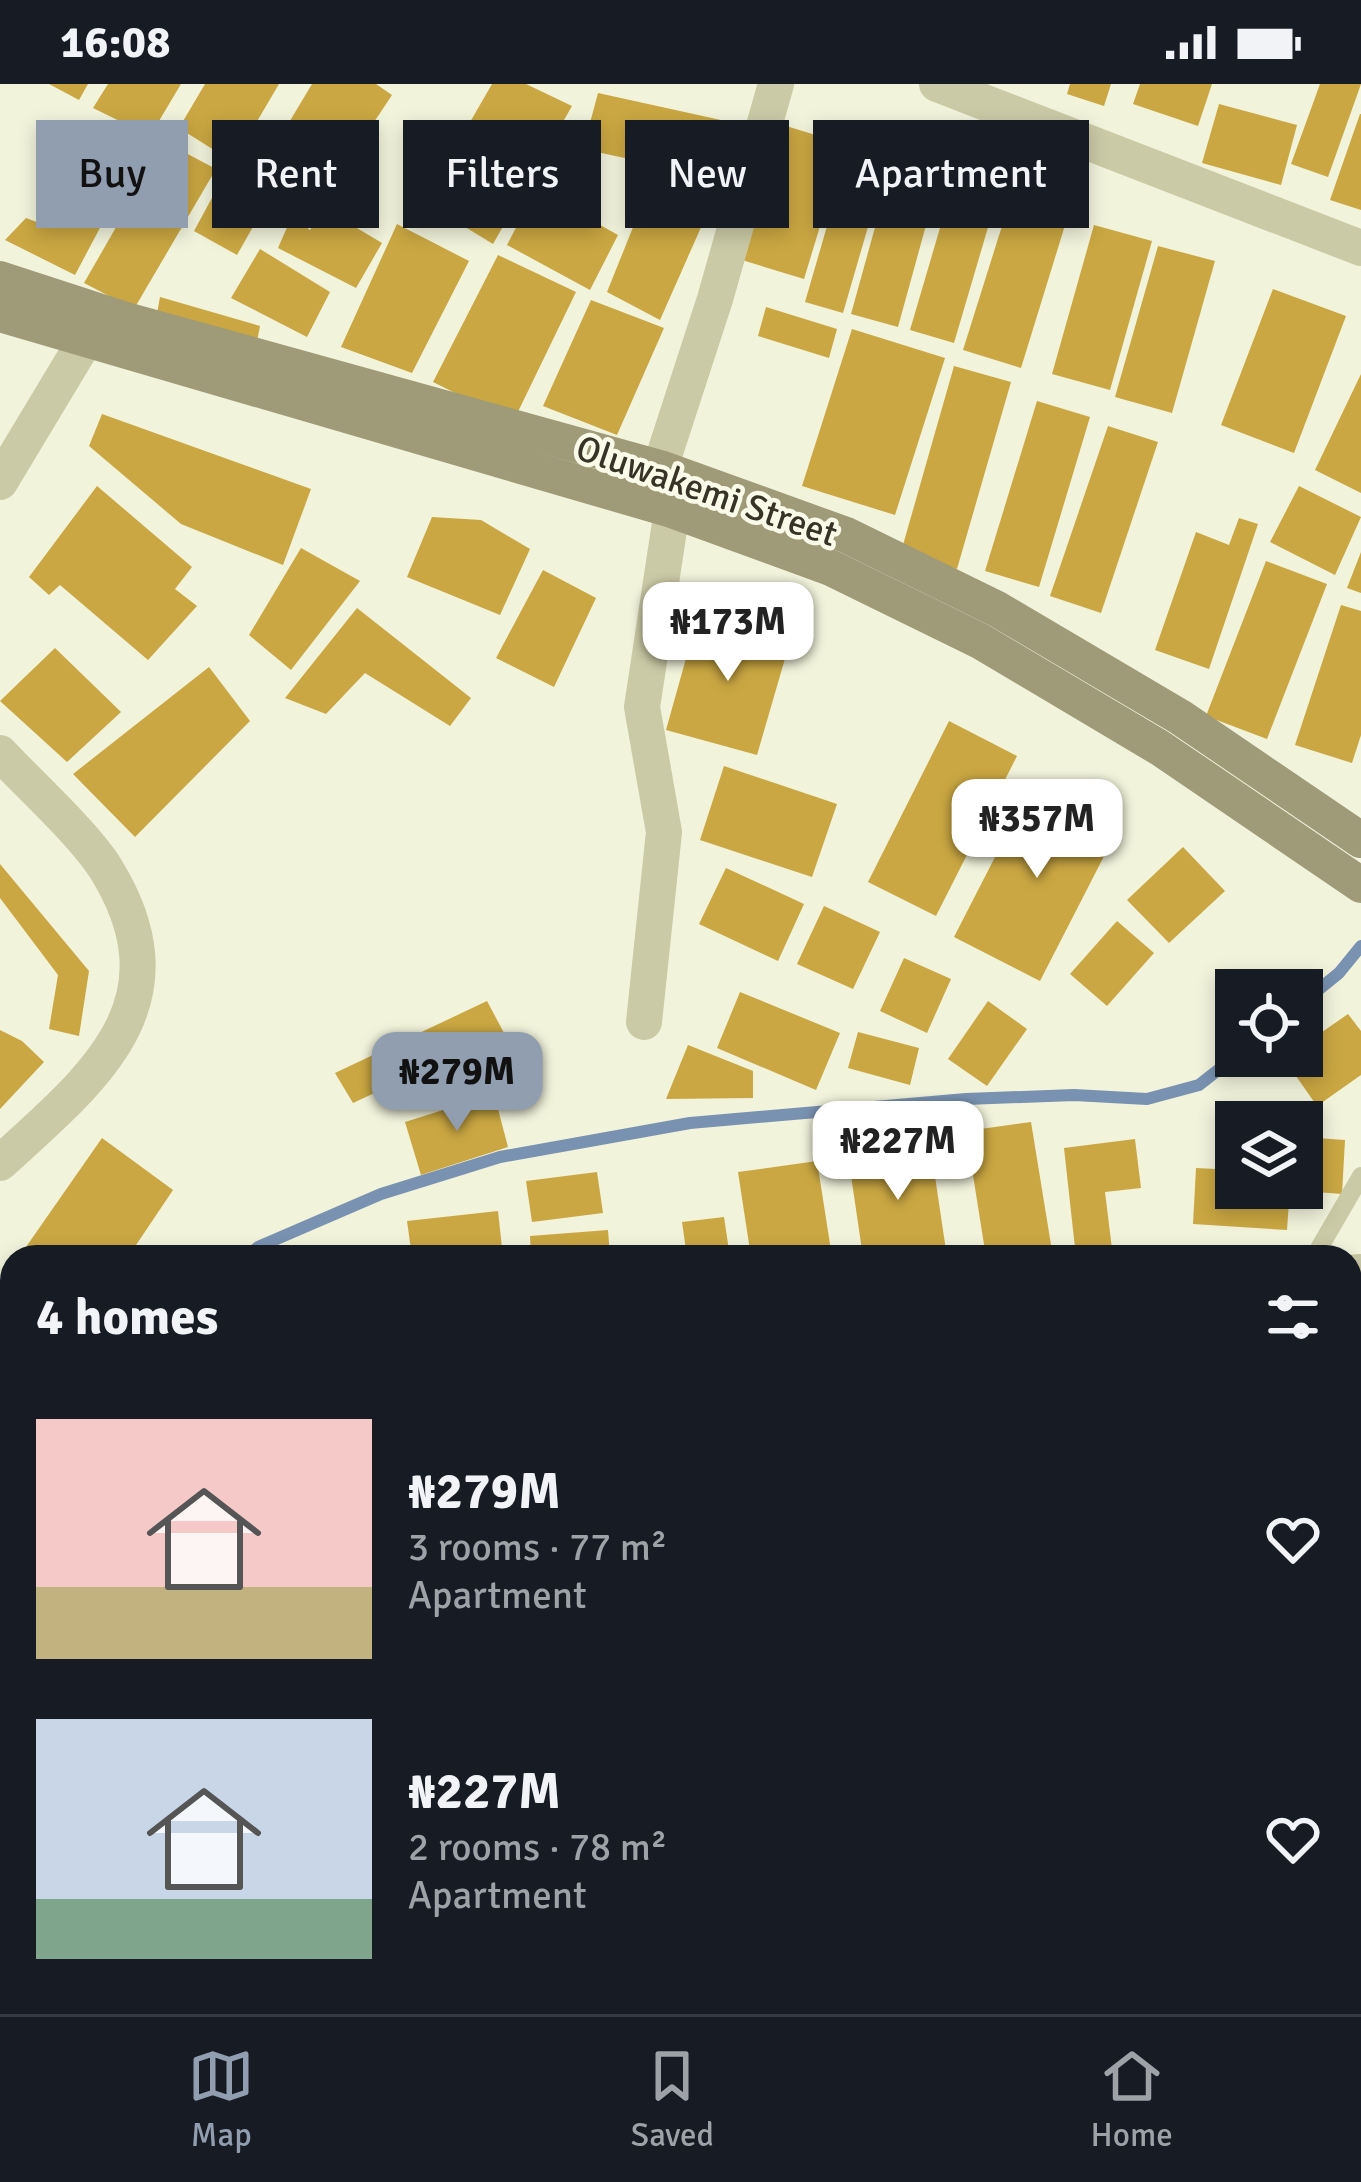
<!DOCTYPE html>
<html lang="en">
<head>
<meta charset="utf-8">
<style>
	body { margin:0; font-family:Signika,sans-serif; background:#242831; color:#f1f3f6; height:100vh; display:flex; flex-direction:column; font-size:45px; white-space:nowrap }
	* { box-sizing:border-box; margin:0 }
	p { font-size:39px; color:#9ea1a6 }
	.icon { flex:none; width:66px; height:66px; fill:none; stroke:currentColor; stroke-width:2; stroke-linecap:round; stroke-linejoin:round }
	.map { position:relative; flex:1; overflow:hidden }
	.drawer { position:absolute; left:0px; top:1161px; width:1362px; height:771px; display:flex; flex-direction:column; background:#171b24; border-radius:36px 36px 0 0; box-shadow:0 6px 18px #0003 }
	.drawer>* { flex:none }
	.banner { position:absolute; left:36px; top:36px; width:1290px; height:108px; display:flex; gap:24px }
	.controls { position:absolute; left:1215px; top:885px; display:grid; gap:24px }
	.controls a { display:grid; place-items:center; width:108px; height:108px; border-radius:0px; background:#171b24; box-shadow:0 6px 18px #0003; font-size:60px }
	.price { position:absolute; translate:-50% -102px; padding:0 27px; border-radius:24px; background:#fff; color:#222; font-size:39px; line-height:78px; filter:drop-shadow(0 3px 6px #0008) }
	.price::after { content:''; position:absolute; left:50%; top:72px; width:36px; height:27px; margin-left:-18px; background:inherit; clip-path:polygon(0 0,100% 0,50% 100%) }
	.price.on { background:#919eb0; color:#111 }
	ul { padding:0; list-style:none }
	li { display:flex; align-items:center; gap:36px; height:300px; padding:0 36px }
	li span { display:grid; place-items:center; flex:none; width:336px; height:240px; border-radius:0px; color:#555 }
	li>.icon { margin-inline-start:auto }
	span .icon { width:144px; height:144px; fill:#fffc; stroke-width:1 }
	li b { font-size:51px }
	h2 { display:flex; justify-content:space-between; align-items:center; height:144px; padding:0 36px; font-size:51px }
	.chip { padding:0 42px; border-radius:0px; background:#171b24; box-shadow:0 6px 18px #0003; font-size:42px; line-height:108px }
	.chip.on { background:#919eb0; color:#111 }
	.status { display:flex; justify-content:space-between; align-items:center; height:84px; padding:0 60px; background:#171b24; direction:ltr }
	.status svg { height:33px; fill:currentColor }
	.tabs { display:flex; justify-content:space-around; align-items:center; height:168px; border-top:3px solid #363941; background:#171b24; font-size:33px; color:#9ea1a6 }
	.tabs a { display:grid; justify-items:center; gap:6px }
	.tabs .on { color:#919eb0 }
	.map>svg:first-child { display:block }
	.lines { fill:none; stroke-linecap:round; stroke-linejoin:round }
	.stream { stroke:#7992b1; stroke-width:12 }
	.building { fill:#caa742 }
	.lane { stroke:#cbcaa6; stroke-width:18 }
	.street { stroke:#cbcaa6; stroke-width:36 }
	.secondary { stroke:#9f9a78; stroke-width:36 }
	.labels { text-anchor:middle; stroke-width:9; stroke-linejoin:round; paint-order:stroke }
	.street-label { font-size:36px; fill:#373427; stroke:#f9fae8 }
</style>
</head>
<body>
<div class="status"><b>16:08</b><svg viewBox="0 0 49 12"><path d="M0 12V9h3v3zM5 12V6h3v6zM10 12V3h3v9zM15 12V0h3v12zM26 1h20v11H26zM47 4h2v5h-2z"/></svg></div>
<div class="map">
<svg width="1361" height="1930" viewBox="0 0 1361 1930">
	<rect width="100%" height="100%" fill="#f2f3db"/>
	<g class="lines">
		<g class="stream">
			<polyline points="1302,919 1339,889 1361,862"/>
			<polyline points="246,1173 258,1163 381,1110 500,1073 690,1039 966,1015 1074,1011 1147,1015 1199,1001 1236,972"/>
			<polyline points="0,1419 12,1405"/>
		</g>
	</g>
	<g class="building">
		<polygon points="49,0 88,0 79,16"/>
		<polygon points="108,0 181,0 150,52 93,24"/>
		<polygon points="205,0 279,0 233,78 179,44"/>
		<polygon points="312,0 376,0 392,11 315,127 254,97"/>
		<polygon points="492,0 526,0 572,22 493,160 424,118"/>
		<polygon points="1070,0 1111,0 1104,22 1067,10"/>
		<polygon points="1140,0 1212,0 1198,42 1133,20"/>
		<polygon points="1320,0 1361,0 1328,93 1291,80"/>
		<polygon points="598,9 730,38 717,94 583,65"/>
		<polygon points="1219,20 1297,41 1281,101 1202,79"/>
		<polygon points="1360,30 1361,30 1361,126 1330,116"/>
		<polygon points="783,41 845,60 804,195 742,176"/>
		<polygon points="89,46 138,72 75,191 5,156 26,134 42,140"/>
		<polygon points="165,58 216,85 134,225 84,199"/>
		<polygon points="850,63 888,74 843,229 805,218"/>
		<polygon points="892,82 939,94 898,243 851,230"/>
		<polygon points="226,88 270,113 237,171 194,147"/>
		<polygon points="955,93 999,106 954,259 910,246"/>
		<polygon points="536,105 618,151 590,206 507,161"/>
		<polygon points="648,106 710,123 660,236 607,208"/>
		<polygon points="1013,107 1070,125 1021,284 963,266"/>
		<polygon points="325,125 382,159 356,204 278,164 292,132 310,146"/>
		<polygon points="397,140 469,177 412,289 341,263"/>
		<polygon points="1094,141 1152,157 1110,306 1052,290"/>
		<polygon points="1158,162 1215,177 1172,329 1115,313"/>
		<polygon points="260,165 330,208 307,253 231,214"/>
		<polygon points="498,171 576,208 513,338 433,298"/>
		<polygon points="1273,205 1346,232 1294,369 1221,341"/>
		<polygon points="160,213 260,242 255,268 156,235"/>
		<polygon points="591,216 664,244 617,351 543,322"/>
		<polygon points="766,223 837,245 829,274 758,252"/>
		<polygon points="852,245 945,274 895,431 802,402"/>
		<polygon points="954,282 1011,298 957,485 901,468"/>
		<polygon points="1361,290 1361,409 1315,386"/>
		<polygon points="1037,317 1090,333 1039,503 985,487"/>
		<polygon points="102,330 311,405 283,481 181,440 89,362"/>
		<polygon points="1108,342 1158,358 1101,529 1050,512"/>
		<polygon points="97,402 192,483 175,505 197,522 148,576 60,501 49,511 29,493"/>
		<polygon points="1299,402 1361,433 1335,491 1270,458"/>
		<polygon points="432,433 481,436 530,465 500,531 407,493"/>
		<polygon points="1239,434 1258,440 1209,585 1155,566 1196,448 1229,461"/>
		<polygon points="301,464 360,497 291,586 249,551"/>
		<polygon points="1361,468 1361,509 1347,504"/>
		<polygon points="1266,477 1327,500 1267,655 1206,632"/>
		<polygon points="543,486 596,514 554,603 496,574"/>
		<polygon points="1341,521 1361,527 1361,651 1352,679 1295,661"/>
		<polygon points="357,524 471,614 450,642 365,589 326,630 285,614"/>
		<polygon points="699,528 791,554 757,671 666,646"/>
		<polygon points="55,564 121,628 67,678 0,617"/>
		<polygon points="209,583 250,637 135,753 73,690"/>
		<polygon points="949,637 1017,672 936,832 868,798"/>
		<polygon points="724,682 837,720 812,793 700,756"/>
		<polygon points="1034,697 1120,741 1040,897 954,853"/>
		<polygon points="1183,763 1225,807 1169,859 1127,816"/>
		<polygon points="0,780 89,887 79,952 49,945 58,891 0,814"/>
		<polygon points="726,784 804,820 778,877 699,840"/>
		<polygon points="824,822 880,848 853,905 797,880"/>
		<polygon points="1117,837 1154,869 1107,922 1070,890"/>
		<polygon points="904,874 951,895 927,949 880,927"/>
		<polygon points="740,908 840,949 816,1006 717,964"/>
		<polygon points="487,917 504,949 353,1019 335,989"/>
		<polygon points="988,917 1027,945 987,1002 948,975"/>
		<polygon points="1348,930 1361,947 1361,991 1317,1022 1284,975 1302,972 1302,962"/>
		<polygon points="0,946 22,957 44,978 0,1025"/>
		<polygon points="858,948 919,964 910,1001 848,984"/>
		<polygon points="688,961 753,987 753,1014 666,1015"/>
		<polygon points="494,1010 508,1063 421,1091 405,1038"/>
		<polygon points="1031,1038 1053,1173 986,1173 966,1047"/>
		<polygon points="1302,1053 1345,1056 1342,1110 1302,1107"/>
		<polygon points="102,1054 173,1106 128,1173 19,1173"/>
		<polygon points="1135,1055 1141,1104 1105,1108 1113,1173 1076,1173 1064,1064"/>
		<polygon points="930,1059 947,1173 863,1173 848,1071"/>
		<polygon points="817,1077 832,1173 751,1173 738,1088"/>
		<polygon points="1196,1084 1236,1086 1236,1104 1290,1104 1287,1146 1193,1140"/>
		<polygon points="597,1088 603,1129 532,1138 526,1097"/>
		<polygon points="498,1127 503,1173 412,1173 407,1137"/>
		<polygon points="724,1133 730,1173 687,1173 682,1138"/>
		<polygon points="608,1146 610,1173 531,1173 530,1152"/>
		<polygon points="1361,1285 1361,1384 1359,1385 1350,1346 1350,1287"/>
		<polygon points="12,1452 12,1628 0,1624 0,1483"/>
		<polygon points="1361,1496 1361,1552 1350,1534 1350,1502"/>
		<polygon points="1350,1669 1361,1684 1361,1788 1350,1774"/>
		<polygon points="6,1747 12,1747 12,1830 0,1829"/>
		<polygon points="1350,1881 1361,1892 1361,1902 1350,1913"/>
		<polygon points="0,1884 12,1885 12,1920 54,1920 53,1928 0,1922"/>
		<polygon points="59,1920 156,1920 155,1930 58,1930"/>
		<polygon points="247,1920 421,1920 445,1923 445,1930 247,1930"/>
		<polygon points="495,1920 674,1920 676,1930 496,1930"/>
		<polygon points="768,1920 847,1920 849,1930 770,1930"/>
		<polygon points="877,1920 962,1920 963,1930 878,1930"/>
		<polygon points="985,1920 1083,1920 1085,1930 986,1930"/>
		<polygon points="1162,1920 1187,1920 1199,1930 1154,1930"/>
		<polygon points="1216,1920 1315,1920 1327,1930 1229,1930"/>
	</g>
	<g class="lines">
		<polyline class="lane" points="1314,1173 1361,1092"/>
		<g class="street">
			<polyline points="937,0 1361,164"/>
			<polyline points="660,384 715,215 776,0"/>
			<polyline points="0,398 86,255"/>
			<path d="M0,669c30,32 84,81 106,116 83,135 -13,209 -106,294"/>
			<polyline points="644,938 664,748 642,623 672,426"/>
			<polyline points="1350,1189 1361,1188"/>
			<polyline points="0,1319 12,1329"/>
			<polyline points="723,1920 723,1930"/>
			<polyline points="208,1930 209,1920"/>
		</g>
		<g class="secondary">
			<polyline points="0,195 126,236 660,384 846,451 997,525 1180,633 1361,756"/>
			<polyline points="0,230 672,426 831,484 980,557 1160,664 1361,801"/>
		</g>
	</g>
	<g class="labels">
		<g class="street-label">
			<text transform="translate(707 406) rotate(19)" y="13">Oluwakemi Street</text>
		</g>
	</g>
</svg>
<div class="controls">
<a><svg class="icon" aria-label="locate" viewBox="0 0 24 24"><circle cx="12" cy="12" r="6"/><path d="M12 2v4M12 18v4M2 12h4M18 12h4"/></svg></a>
<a><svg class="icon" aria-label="layers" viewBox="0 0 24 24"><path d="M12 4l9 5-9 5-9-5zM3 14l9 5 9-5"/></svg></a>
</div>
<b class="price" style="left:728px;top:600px">₦173M</b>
<b class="price" style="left:1037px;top:797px">₦357M</b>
<b class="price on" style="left:457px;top:1050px">₦279M</b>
<b class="price" style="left:898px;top:1119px">₦227M</b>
<div class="banner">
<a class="chip on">Buy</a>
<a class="chip">Rent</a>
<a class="chip">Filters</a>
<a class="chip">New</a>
<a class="chip">Apartment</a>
</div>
<section class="drawer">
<h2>4 homes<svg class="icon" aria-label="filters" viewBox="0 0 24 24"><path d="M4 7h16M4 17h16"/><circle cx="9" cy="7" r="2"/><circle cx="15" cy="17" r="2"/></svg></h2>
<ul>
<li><span style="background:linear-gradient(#f6c9c9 70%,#c2b280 0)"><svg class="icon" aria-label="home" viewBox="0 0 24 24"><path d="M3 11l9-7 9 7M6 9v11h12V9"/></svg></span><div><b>₦279M</b><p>3 rooms · 77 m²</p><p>Apartment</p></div><svg class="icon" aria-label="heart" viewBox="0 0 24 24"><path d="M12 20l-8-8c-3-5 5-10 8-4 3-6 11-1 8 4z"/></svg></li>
<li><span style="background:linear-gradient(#c9d6e8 75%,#7fa58c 0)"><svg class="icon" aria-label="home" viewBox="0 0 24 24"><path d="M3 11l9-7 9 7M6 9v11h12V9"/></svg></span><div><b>₦227M</b><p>2 rooms · 78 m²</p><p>Apartment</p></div><svg class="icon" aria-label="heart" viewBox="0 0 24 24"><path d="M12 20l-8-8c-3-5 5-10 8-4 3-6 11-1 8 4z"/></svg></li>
</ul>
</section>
</div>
<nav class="tabs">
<a class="on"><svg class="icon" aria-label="map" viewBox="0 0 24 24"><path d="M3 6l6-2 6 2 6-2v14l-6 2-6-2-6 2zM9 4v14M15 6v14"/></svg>Map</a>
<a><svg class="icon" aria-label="saved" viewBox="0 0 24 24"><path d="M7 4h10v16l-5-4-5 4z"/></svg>Saved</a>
<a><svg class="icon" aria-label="home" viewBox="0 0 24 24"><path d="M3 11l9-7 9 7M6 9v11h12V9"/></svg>Home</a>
</nav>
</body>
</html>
